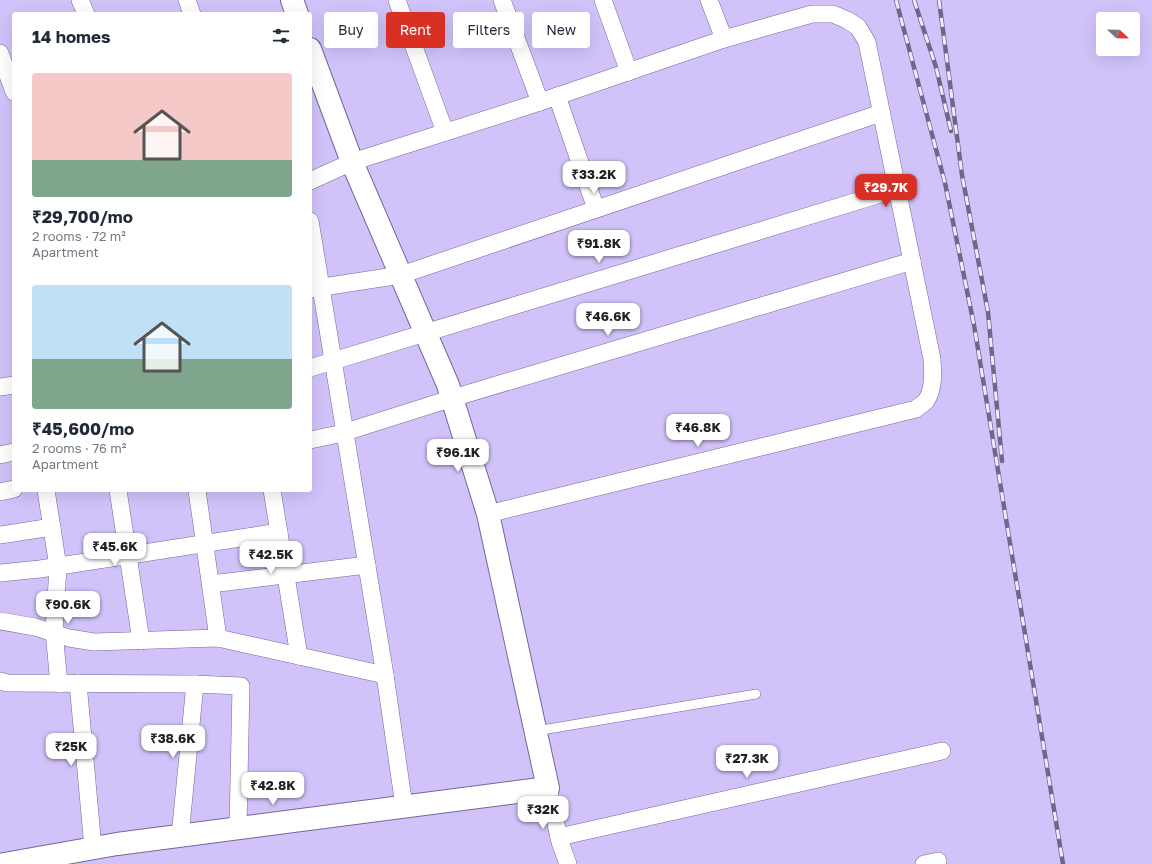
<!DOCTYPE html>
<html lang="en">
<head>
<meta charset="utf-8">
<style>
	body { margin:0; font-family:"Golos Text",sans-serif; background:#f2f2f3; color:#1f2937; height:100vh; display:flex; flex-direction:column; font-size:15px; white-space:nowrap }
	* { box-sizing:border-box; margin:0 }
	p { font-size:13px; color:#747a83 }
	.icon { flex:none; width:22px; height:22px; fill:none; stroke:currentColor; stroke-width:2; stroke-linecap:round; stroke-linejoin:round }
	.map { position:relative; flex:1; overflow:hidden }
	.details { position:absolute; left:12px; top:12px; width:300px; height:480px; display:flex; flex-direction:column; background:#fff; border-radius:4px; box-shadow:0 4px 16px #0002 }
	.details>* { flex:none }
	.hud { position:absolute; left:324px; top:12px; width:380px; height:36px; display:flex; gap:8px }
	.needle { width:26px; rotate:112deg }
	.controls { position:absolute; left:1096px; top:12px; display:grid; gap:8px }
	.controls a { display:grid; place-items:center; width:44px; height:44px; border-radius:4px; background:#fff; box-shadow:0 4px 16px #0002; font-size:20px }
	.price { position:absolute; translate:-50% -34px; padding:0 9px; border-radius:8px; background:#fff; color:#222; font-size:13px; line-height:26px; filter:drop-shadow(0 1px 2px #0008) }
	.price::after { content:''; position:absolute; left:50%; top:24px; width:12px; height:9px; margin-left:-6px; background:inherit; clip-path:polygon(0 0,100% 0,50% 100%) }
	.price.current { background:#d93025; color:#fff }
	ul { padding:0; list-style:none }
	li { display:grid; align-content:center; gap:8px; height:212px; padding:0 20px }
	li span { display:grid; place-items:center; height:124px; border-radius:4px; color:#555 }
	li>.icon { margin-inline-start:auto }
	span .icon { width:72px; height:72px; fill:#fffc; stroke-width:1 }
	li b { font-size:17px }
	h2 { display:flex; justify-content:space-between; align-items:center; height:48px; padding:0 20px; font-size:17px }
	.tag { padding:0 14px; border-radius:4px; background:#fff; box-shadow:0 4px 16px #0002; font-size:14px; line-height:36px }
	.tag.current { background:#d93025; color:#fff }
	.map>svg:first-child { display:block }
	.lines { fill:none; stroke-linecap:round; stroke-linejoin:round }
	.lane-casing { stroke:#746798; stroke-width:10 }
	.street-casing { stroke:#746798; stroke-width:18 }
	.secondary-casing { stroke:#746798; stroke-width:24 }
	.lane { stroke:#fff; stroke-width:9 }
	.street { stroke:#fff; stroke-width:17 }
	.secondary { stroke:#fff; stroke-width:22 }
	.rail-casing { stroke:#70668b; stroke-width:4.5 }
	.rail { stroke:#eeebfc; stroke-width:3; stroke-dasharray:9; stroke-linecap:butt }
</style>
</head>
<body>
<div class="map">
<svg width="1152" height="864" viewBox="0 0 1152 864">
	<rect width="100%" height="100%" fill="#d1c3fa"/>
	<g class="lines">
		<g class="lane-casing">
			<polyline id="lane" points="536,731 756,694"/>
		</g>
		<g class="street-casing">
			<g id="street">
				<polyline points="80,0 86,14"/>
				<polyline points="187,0 192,14"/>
				<polyline points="397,0 445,132"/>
				<polyline points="502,0 540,102"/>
				<polyline points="603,0 629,72"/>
				<polyline points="709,0 724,39"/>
				<polyline points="0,53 14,92"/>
				<polyline points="557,96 596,209"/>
				<path d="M310,181l42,-19 188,-60 184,-63 88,-25h21l14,6 11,7 9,15 65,317c1,13 2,30 -6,42 -3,3 -7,5 -10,8l-428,105"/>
				<polyline points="310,221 385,675 404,806"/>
				<polyline points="310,289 401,275 881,113"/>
				<polyline points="310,368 897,189"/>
				<polyline points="0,387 14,385"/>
				<polyline points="310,440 339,434 453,398 912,261"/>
				<polyline points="0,455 14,452"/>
				<polyline points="46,490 58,567 54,632 59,684"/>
				<polyline points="118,490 141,641"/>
				<polyline points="197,490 218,638"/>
				<polyline points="272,490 299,656"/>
				<polyline points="0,492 14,489"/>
				<polyline points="0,535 52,527"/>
				<polyline points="0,573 40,569 279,532"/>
				<polyline points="211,584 367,565"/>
				<polyline points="0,621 35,627 69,638 94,642 218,638 385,675"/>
				<polyline points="0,681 7,683 195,684 241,686 238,828"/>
				<polyline points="78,683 93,848"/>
				<polyline points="548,788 560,842 568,864"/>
				<polyline points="180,836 195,684"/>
				<polyline points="559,837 942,751"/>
				<polyline points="924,864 938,861"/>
			</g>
		</g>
		<g class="secondary-casing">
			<g id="secondary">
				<polyline points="292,0 297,14"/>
				<polyline points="4,864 117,844 548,788 488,514 448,385 352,162 310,49"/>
			</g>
		</g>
		<use href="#lane" class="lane"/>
		<use href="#street" class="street"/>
		<use href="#secondary" class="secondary"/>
		<g class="rail-casing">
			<g id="rail">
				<polyline points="896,0 945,183 974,325 1063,864"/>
				<polyline points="914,0 936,67 951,131"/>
				<polyline points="939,0 962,175 988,312 1002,461"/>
			</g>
		</g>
		<use href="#rail" class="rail"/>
	</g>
</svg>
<div class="controls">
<a><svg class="needle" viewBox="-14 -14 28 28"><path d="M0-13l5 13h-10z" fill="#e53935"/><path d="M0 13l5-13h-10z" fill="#747a83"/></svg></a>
</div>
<b class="price" style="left:594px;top:195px">₹33.2K</b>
<b class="price current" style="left:886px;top:208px">₹29.7K</b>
<b class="price" style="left:599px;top:264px">₹91.8K</b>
<b class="price" style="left:608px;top:337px">₹46.6K</b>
<b class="price" style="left:698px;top:448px">₹46.8K</b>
<b class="price" style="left:458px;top:473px">₹96.1K</b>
<b class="price" style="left:115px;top:567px">₹45.6K</b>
<b class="price" style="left:271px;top:575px">₹42.5K</b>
<b class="price" style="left:68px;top:625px">₹90.6K</b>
<b class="price" style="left:173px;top:759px">₹38.6K</b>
<b class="price" style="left:71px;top:767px">₹25K</b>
<b class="price" style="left:747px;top:779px">₹27.3K</b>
<b class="price" style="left:273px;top:806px">₹42.8K</b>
<b class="price" style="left:543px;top:830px">₹32K</b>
<div class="hud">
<a class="tag">Buy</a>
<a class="tag current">Rent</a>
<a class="tag">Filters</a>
<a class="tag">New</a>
</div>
<section class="details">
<h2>14 homes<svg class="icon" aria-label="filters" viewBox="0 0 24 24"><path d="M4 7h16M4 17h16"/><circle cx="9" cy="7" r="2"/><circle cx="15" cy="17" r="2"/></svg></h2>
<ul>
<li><span style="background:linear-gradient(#f6c9c9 70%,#7fa58c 0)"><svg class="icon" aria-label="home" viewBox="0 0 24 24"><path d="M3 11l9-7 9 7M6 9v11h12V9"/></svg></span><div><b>₹29,700/mo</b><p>2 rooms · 72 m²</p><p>Apartment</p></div></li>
<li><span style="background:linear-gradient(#bfe0f5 60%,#7fa58c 0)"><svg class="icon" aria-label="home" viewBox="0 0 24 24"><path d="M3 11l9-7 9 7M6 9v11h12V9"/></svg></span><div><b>₹45,600/mo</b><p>2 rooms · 76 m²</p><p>Apartment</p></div></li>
</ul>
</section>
</div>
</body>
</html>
